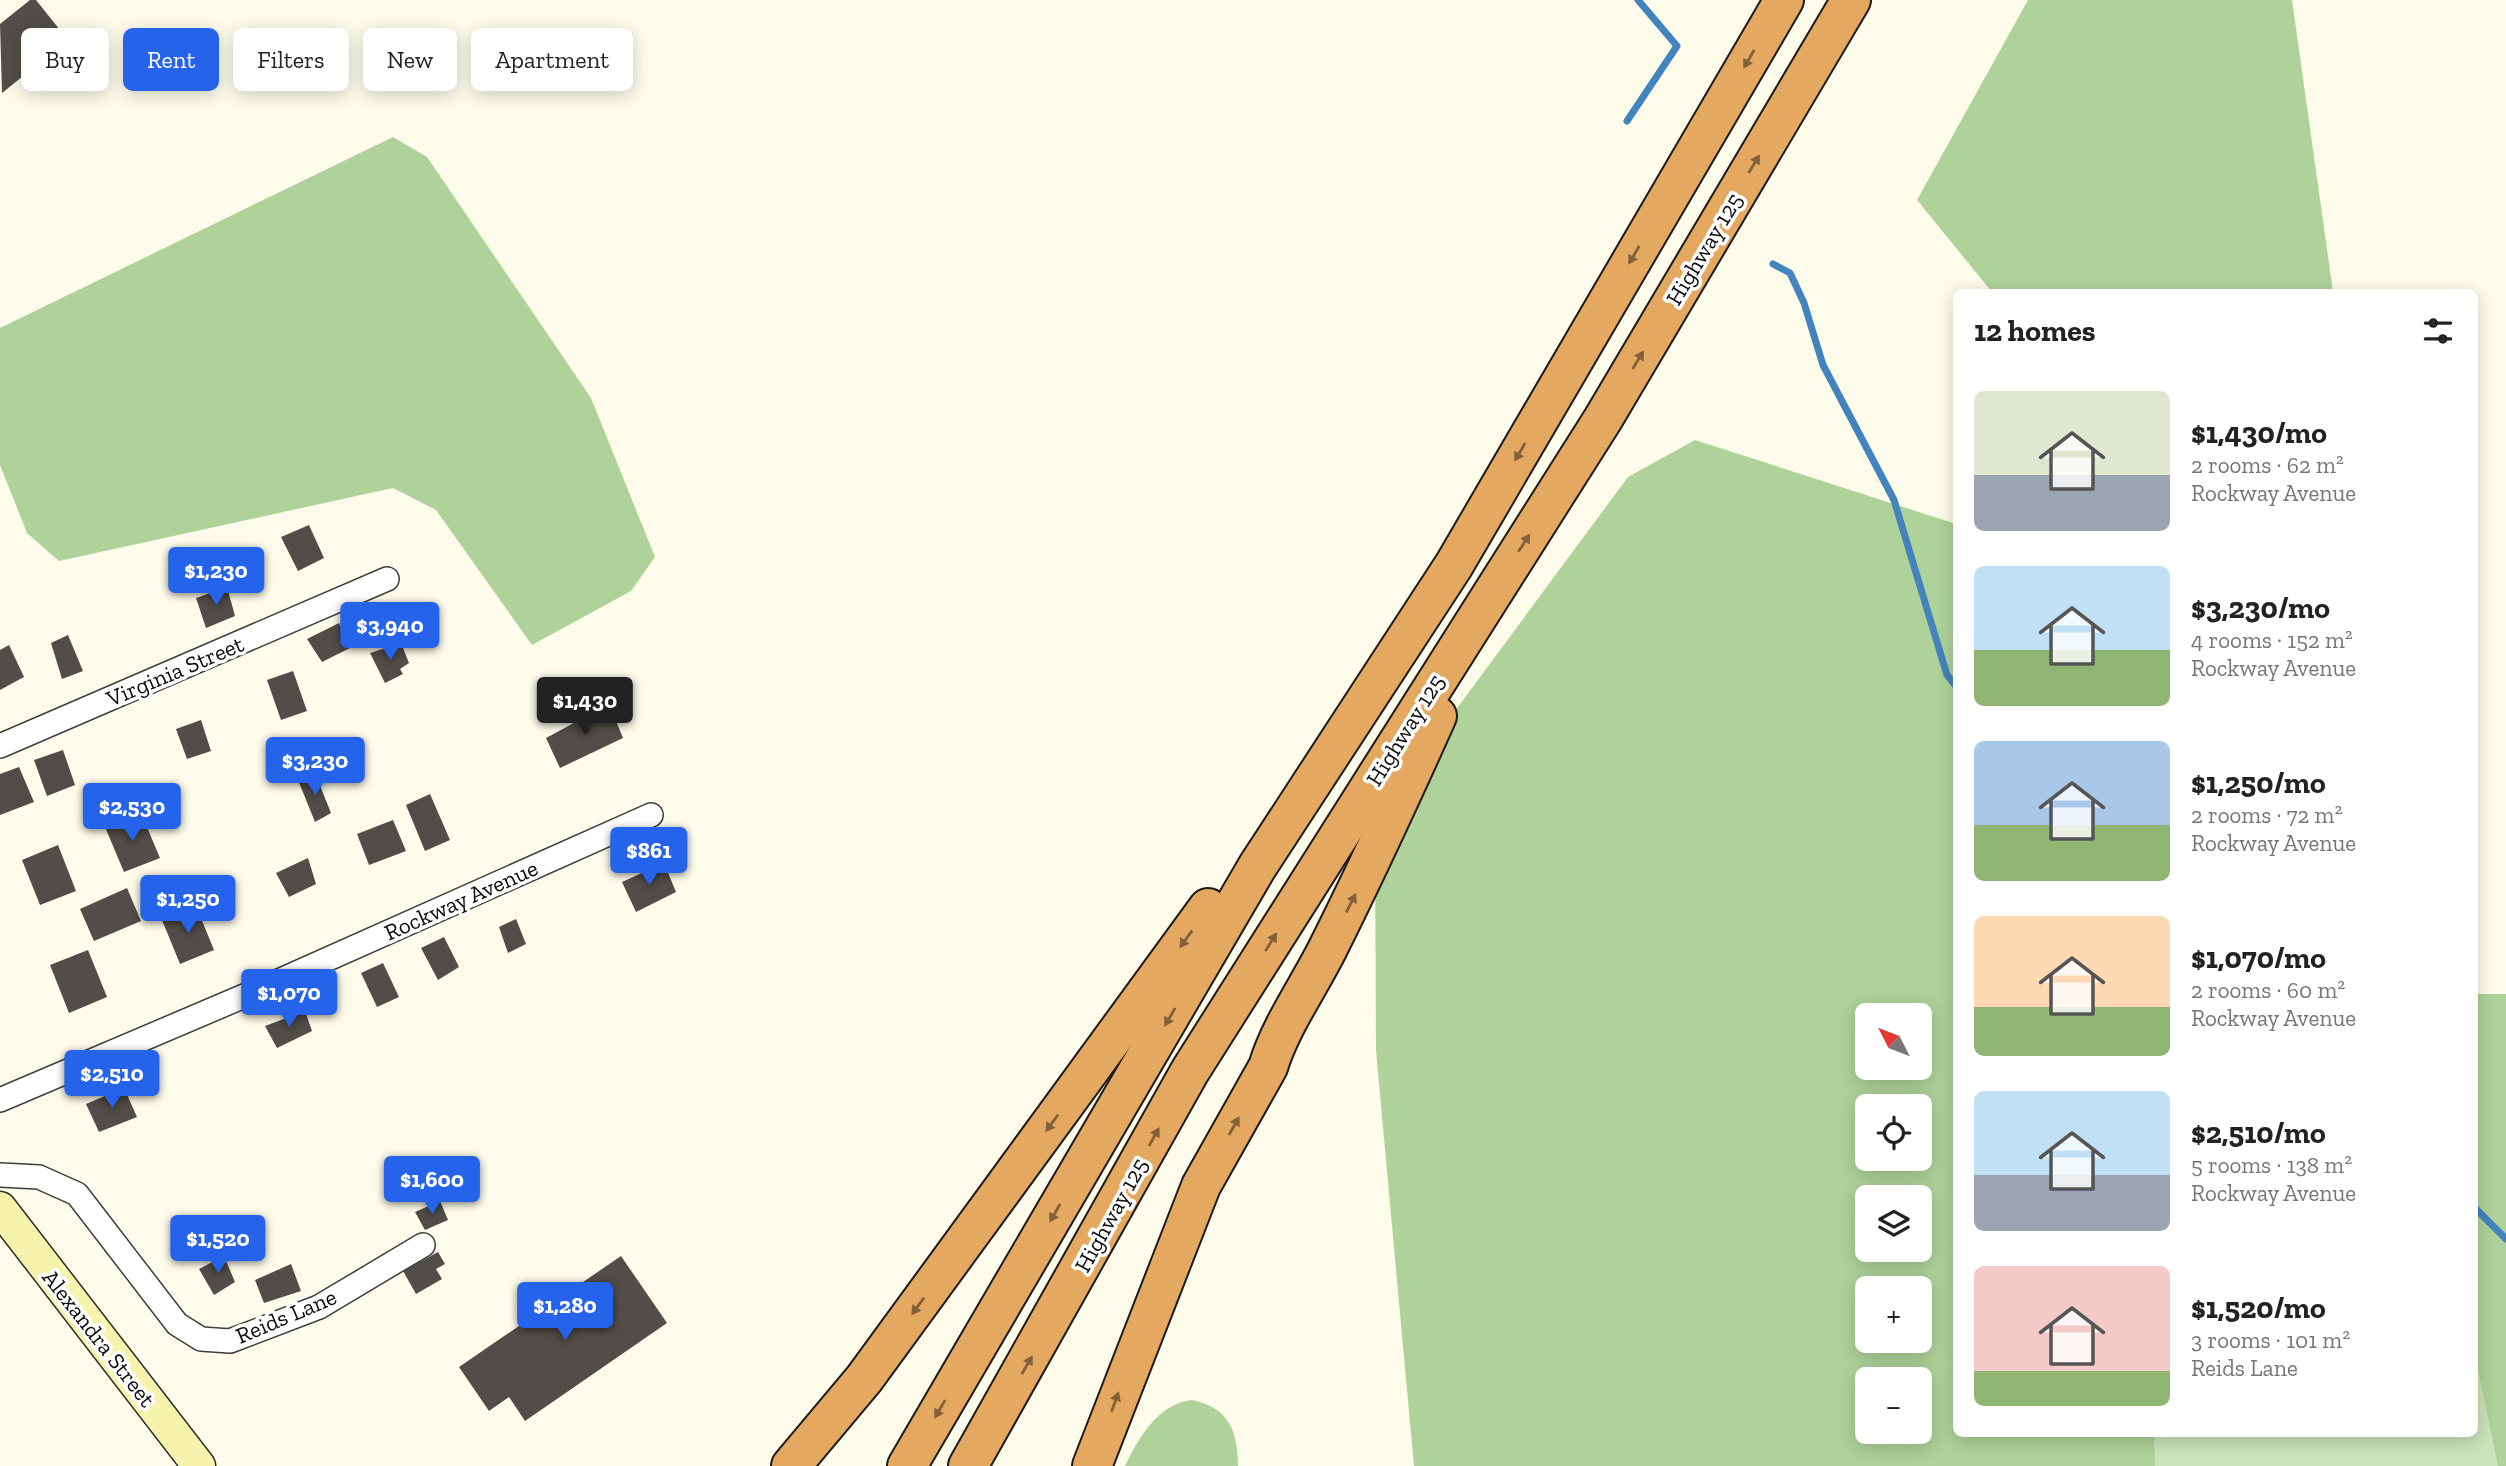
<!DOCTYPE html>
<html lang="en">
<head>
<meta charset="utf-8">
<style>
	body { margin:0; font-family:"Zilla Slab",serif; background:#f2f2f2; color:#222; height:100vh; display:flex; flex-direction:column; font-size:26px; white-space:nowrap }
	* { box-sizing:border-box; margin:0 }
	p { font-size:23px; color:#767676 }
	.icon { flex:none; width:38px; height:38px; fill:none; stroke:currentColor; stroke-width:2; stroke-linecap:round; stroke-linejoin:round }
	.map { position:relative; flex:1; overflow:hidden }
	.side { position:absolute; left:1953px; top:289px; width:525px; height:1148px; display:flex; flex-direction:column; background:#fff; border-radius:10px; box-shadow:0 4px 18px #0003 }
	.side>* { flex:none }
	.banner { position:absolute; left:21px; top:28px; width:665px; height:63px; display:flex; gap:14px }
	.needle { width:46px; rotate:312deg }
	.controls { position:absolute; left:1855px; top:1003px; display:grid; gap:14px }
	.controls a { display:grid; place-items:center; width:77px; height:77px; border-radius:10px; background:#fff; box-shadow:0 4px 18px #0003; font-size:35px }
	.price { position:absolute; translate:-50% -60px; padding:0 16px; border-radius:7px; background:#2563eb; color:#fff; font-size:23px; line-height:46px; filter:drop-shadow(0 2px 4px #0008) }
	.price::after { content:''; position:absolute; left:50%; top:42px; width:21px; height:16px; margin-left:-10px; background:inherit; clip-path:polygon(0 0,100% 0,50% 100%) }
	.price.on { background:#222; color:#fff }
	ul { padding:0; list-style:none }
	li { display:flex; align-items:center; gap:21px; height:175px; padding:0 21px }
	li span { display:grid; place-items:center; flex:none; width:196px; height:140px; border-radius:10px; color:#555 }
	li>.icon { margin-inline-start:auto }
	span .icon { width:84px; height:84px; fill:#fffc; stroke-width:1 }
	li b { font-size:30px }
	h2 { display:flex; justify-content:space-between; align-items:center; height:84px; padding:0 21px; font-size:30px }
	.tag { padding:0 24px; border-radius:10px; background:#fff; box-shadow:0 4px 18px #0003; font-size:24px; line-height:63px }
	.tag.on { background:#2563eb; color:#fff }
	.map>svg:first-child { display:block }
	.green { fill:#cbe3b8 }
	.forest { fill:#aed299; fill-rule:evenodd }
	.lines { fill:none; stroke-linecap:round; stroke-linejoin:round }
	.stream { stroke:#4383be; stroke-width:7 }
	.building { fill:#524d48 }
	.minor-casing { stroke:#3d3d3d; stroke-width:26 }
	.secondary-casing { stroke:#2c2c2c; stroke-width:35 }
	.motorway-casing { stroke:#1b1b1b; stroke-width:42 }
	.minor { stroke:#fff; stroke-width:23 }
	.secondary { stroke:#f6f4ac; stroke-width:32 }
	.motorway { stroke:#e4a861; stroke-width:38 }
	.oneway { fill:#82613a }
	.labels { text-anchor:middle; stroke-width:7; stroke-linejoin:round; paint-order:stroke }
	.street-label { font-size:23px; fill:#0a0a0a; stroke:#fff }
</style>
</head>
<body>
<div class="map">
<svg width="2506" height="1466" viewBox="0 0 2506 1466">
	<rect width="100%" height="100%" fill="#fdfbea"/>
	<polygon class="green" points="2475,1096 2506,1466 1981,1466 1929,1417 1956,1433 2474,1433"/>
	<g class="forest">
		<polygon points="2028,0 2292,0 2333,292 1992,292 1917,200"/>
		<polygon points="393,137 427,157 591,398 655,557 631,591 532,645 436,510 393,488 59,561 27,533 0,465 0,328"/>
		<path d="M1695,440l261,84v508l-3,7 3,6v388h198l1,33h-741l-38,-415 -1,-232 253,-342zM1867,1015h53v53h-53zM1867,1106h53v52h-53zM1867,1197h53v53h-53zM1867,1288h53v52h-53zM1867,1379h53v53h-53z"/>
		<polygon points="2474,994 2506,994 2506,1466 2498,1466 2474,1350"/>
		<path d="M1192,1400c38,8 45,31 46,66h-113c13,-28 34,-63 67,-66z"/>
	</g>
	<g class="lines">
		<g class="stream">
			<polyline points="1627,121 1677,46 1638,0"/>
			<polyline points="1773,264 1790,273 1804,303 1823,365 1894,500 1947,675 1956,686"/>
			<polyline points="2474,1207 2506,1239"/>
		</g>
	</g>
	<g class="building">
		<polygon points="30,0 36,0 68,40 2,93 0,24"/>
		<polygon points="309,525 324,558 298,571 281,537"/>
		<polygon points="227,587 235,616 206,628 196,598"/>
		<polygon points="339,623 350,648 322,662 307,639"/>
		<polygon points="68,635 83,671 62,679 51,643"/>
		<polygon points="401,643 409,663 400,669 403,674 385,683 370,653"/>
		<polygon points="9,645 24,677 0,690 0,650"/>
		<polygon points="293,671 307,711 281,720 267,680"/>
		<polygon points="609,704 623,738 560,768 546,738"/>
		<polygon points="201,720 211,751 187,759 176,729"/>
		<polygon points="63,750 75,785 47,796 34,760"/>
		<polygon points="19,767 34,802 0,815 0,774"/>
		<polygon points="315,773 331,813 315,822 298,780"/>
		<polygon points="430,794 450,840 425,851 406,805"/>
		<polygon points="141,813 160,858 124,872 105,827"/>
		<polygon points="393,820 406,851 369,865 357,834"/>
		<polygon points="58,845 76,891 40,905 22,860"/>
		<polygon points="308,858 316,884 289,897 276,873"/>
		<polygon points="664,863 676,892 636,912 622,882"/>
		<polygon points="127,888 141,921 94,941 80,909"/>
		<polygon points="196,906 214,950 180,964 162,920"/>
		<polygon points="516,919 526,944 508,953 499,927"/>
		<polygon points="444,937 459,967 438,980 421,948"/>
		<polygon points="88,950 107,997 69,1013 50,965"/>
		<polygon points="383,963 399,997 377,1007 361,973"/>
		<polygon points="305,1011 312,1031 277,1048 265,1026"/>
		<polygon points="124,1088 137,1117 99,1132 86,1104"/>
		<polygon points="440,1201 448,1220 425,1230 415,1212"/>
		<polygon points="438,1252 445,1264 436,1269 442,1279 416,1294 403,1271"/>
		<polygon points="224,1256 235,1282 214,1295 199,1269"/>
		<polygon points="621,1256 667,1323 525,1421 509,1397 489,1411 459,1367"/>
		<polygon points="291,1264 301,1291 264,1303 255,1280"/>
	</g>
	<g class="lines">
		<g class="minor-casing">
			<g id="minor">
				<polyline points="0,746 387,579"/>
				<polyline points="0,1100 263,988 651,815"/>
				<polyline points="0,1175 39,1177 77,1194 177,1324 201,1339 230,1341 319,1307 423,1245"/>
			</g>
		</g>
		<g class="secondary-casing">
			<polyline id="secondary" points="0,1208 199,1466"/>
		</g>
		<g class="motorway-casing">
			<g id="motorway">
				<polyline points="791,1466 864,1379 1208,908"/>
				<polyline points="907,1466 1257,867 1454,565 1784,0"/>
				<polyline points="968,1466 1190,1071 1603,419 1851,0"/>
				<path d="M1092,1466l109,-280 67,-119c13,-42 40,-79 60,-119 38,-76 74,-154 109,-232"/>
			</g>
		</g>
		<use href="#minor" class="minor"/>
		<use href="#secondary" class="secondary"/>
		<use href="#motorway" class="motorway"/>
	</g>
	<defs><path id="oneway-solid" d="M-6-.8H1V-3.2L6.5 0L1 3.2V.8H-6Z" transform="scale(1.75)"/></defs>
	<g class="oneway">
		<use href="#oneway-solid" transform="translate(1749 59) rotate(120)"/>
		<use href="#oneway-solid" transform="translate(1754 164) rotate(-59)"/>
		<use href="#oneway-solid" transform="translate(1634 255) rotate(120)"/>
		<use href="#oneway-solid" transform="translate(1638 360) rotate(-59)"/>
		<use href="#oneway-solid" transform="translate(1520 452) rotate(120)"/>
		<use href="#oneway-solid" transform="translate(1524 543) rotate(-57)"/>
		<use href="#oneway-solid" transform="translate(1351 903) rotate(-63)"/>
		<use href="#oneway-solid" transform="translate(1186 939) rotate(126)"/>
		<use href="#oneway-solid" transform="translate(1271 942) rotate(-58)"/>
		<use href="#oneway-solid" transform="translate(1170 1017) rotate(120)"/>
		<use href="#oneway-solid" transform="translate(1052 1123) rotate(126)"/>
		<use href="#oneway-solid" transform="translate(1234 1126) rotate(-61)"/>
		<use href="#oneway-solid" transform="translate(1154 1137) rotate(-61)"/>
		<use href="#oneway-solid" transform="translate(1055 1213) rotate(120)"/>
		<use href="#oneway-solid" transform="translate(918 1306) rotate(126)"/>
		<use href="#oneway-solid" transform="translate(1027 1365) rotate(-60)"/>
		<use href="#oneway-solid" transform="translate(1115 1402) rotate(-70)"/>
		<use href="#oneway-solid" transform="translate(940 1409) rotate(120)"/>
	</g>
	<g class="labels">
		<g class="street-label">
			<text transform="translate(1704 249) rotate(-59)" y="8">Highway 125</text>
			<text transform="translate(175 671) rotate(-23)" y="8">Virginia Street</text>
			<text transform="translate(1405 730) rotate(-58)" y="8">Highway 125</text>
			<text transform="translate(461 900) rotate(-24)" y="8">Rockway Avenue</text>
			<text transform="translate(1111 1215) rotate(-61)" y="8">Highway 125</text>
			<text transform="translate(286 1316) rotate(-23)" y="8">Reids Lane</text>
			<text transform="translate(99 1338) rotate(52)" y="8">Alexandra Street</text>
		</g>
	</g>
</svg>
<div class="controls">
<a><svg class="needle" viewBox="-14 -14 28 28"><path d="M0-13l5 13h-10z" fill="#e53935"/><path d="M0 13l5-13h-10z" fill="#767676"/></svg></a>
<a><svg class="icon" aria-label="locate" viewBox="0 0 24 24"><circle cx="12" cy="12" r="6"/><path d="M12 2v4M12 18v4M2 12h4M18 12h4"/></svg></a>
<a><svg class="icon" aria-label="layers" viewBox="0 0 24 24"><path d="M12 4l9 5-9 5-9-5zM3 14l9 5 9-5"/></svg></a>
<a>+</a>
<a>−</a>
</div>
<b class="price" style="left:216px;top:607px">$1,230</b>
<b class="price" style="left:390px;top:662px">$3,940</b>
<b class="price on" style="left:585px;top:737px">$1,430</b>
<b class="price" style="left:315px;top:797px">$3,230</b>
<b class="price" style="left:132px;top:843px">$2,530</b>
<b class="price" style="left:649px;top:887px">$861</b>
<b class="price" style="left:188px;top:935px">$1,250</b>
<b class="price" style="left:289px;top:1029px">$1,070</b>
<b class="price" style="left:112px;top:1110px">$2,510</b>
<b class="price" style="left:432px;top:1216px">$1,600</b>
<b class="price" style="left:218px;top:1275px">$1,520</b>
<b class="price" style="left:565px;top:1342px">$1,280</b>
<div class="banner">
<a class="tag">Buy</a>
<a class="tag on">Rent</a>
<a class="tag">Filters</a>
<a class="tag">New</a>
<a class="tag">Apartment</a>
</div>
<section class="side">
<h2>12 homes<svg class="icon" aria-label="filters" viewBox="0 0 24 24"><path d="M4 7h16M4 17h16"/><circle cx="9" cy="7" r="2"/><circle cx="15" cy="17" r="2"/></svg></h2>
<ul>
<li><span style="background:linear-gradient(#dfe7d0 60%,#9aa5b1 0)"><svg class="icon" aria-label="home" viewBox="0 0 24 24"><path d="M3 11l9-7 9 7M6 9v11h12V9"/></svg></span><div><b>$1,430/mo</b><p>2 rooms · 62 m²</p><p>Rockway Avenue</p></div></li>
<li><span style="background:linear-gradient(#bfe0f5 60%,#8fb573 0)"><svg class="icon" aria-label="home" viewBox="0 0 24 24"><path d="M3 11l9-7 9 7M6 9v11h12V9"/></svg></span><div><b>$3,230/mo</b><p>4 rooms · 152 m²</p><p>Rockway Avenue</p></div></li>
<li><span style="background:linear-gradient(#a9c7e8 60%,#8fb573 0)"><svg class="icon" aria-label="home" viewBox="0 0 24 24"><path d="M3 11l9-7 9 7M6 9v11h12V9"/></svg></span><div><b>$1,250/mo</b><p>2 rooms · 72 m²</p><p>Rockway Avenue</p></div></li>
<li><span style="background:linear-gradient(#ffd9b3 65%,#8fb573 0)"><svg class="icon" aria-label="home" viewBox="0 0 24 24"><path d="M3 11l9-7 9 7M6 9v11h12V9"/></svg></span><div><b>$1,070/mo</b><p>2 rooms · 60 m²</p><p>Rockway Avenue</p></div></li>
<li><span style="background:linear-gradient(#bfe0f5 60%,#9aa5b1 0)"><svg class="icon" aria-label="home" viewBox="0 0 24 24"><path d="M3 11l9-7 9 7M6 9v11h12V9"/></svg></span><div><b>$2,510/mo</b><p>5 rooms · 138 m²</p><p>Rockway Avenue</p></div></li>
<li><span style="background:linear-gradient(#f6c9c9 75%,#8fb573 0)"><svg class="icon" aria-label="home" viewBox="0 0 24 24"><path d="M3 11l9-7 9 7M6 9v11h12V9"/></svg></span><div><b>$1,520/mo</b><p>3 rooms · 101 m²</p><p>Reids Lane</p></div></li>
</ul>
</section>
</div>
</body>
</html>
